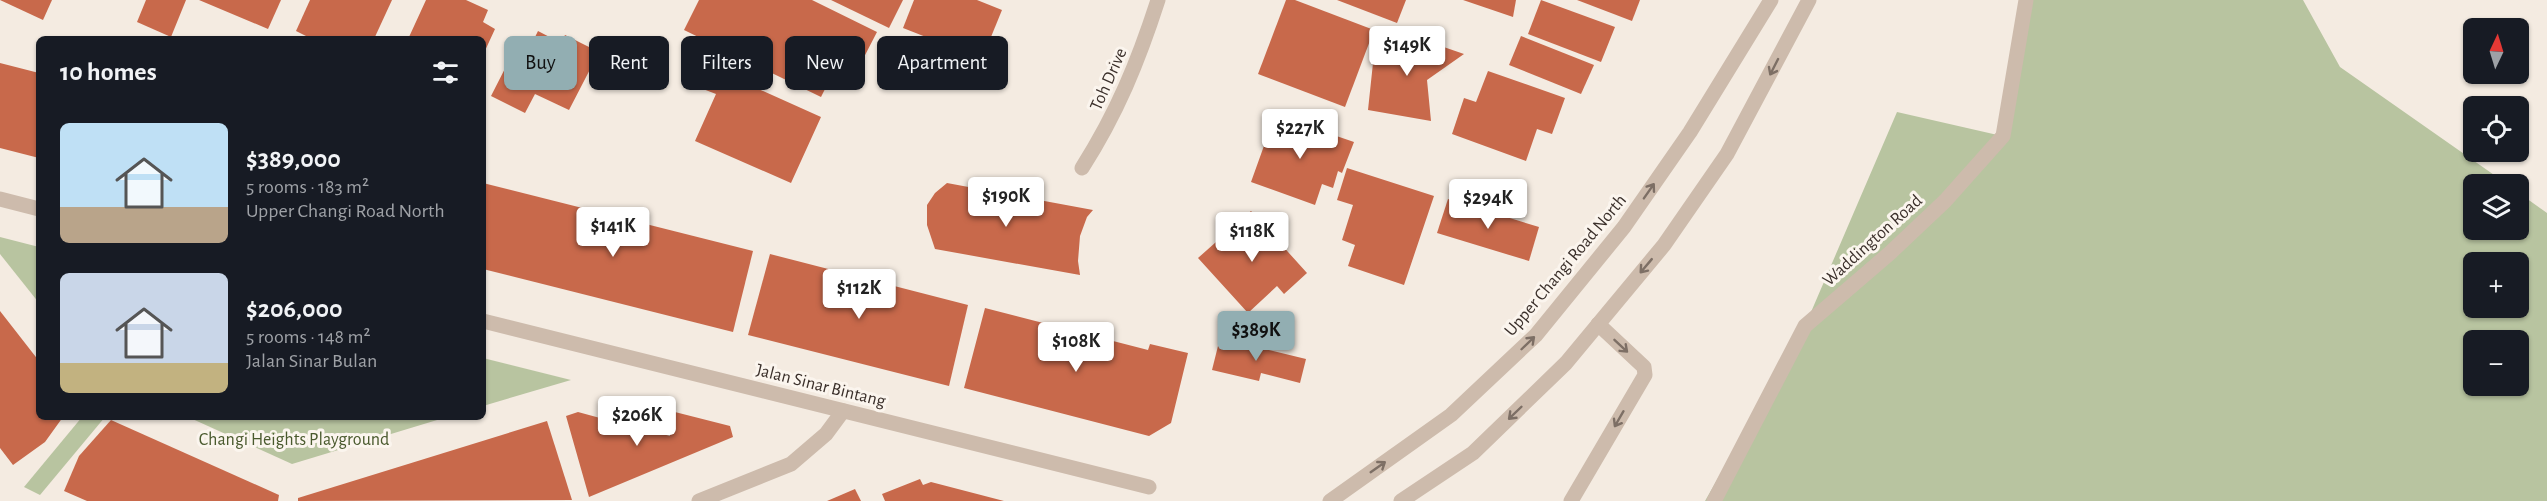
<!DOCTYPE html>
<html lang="en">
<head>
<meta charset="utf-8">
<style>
	body { margin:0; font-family:"Alegreya Sans",sans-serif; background:#20242c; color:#f1f3f6; height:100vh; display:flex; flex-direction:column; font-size:22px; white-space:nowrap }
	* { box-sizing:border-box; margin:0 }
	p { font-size:20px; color:#9ea1a6 }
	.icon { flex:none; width:33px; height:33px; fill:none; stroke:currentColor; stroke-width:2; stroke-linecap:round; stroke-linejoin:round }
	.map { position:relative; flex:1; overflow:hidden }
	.sheet { position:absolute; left:36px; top:36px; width:450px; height:384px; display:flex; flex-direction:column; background:#171b24; border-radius:9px; box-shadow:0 2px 4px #0004 }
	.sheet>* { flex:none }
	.hud { position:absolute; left:504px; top:36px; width:570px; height:54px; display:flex; gap:12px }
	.needle { width:39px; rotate:4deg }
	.tools { position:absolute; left:2463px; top:18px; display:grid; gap:12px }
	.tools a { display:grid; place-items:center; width:66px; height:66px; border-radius:9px; background:#171b24; box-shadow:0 2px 4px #0004; font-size:30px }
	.price { position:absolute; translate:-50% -51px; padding:0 14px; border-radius:6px; background:#fff; color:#222; font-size:20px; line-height:39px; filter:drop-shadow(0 2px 3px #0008) }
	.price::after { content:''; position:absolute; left:50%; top:36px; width:18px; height:14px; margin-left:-9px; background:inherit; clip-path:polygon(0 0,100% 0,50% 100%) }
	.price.current { background:#92aeb2; color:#111 }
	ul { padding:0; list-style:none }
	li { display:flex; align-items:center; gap:18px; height:150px; padding:0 24px }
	li span { display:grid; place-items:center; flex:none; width:168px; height:120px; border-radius:9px; color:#555 }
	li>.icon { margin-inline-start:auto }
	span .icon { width:72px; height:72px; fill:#fffc; stroke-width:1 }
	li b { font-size:26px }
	h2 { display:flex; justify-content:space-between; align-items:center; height:72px; padding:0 24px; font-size:26px }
	.pill { padding:0 21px; border-radius:9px; background:#171b24; box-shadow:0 2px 4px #0004; font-size:21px; line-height:54px }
	.pill.current { background:#92aeb2; color:#111 }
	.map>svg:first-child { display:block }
	.green { fill:#b8c4a0; fill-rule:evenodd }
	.building { fill:#c8694b }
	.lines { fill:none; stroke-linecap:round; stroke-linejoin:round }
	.service { stroke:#cdbbac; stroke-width:15 }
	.minor { stroke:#cdbbac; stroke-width:15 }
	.tertiary { stroke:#cdbbac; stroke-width:15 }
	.oneway { stroke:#7d6f65 }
	.labels { text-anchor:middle; stroke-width:6; stroke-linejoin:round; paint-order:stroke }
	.street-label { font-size:18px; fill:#3b302b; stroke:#fbf5ee }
	.park-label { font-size:18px; fill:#4a5a2e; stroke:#fbf5ee }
</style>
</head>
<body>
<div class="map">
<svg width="2547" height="501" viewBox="0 0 2547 501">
	<rect width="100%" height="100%" fill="#f4ebe1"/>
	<g class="green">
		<path d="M2026,0h277l37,67 167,117h-33v46h44l1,-37 28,20v288h-842l100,-175 92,-214 105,24zM2474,262h44v46h-44zM2474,340h44v46h-44z"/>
		<polygon points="0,237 39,247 39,303 0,254"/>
		<polygon points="483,358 571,380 483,406"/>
		<polygon points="82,417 105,417 40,495 24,487"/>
		<polygon points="188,417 447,417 292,464"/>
	</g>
	<g class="building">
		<polygon points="0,0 52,0 43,20"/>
		<polygon points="146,0 186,0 171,37 137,22"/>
		<polygon points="199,0 281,0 268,29"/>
		<polygon points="310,0 392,0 374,39 312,39 296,31"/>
		<polygon points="426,0 466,0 488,10 483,22 495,29 483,55 483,39 409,37"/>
		<polygon points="699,0 812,0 877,32 848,88 830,79 821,97 684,30"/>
		<polygon points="831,0 903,0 889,28"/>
		<polygon points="914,0 977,0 1002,10 982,59 903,28"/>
		<polygon points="1286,0 1295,0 1374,30 1345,107 1258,74"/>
		<polygon points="1337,0 1406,0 1397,23"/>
		<polygon points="1463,0 1516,0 1513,17"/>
		<polygon points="1541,0 1615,27 1601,62 1528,34"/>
		<polygon points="1577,0 1640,0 1632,21"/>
		<polygon points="538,31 561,43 565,35 599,52 569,110 535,94 525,113 491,96 520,39 531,45"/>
		<polygon points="1406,34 1464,54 1427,80 1431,121 1368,110 1373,63"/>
		<polygon points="1521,36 1594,65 1581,94 1509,65"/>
		<polygon points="0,63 39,73 39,158 0,148"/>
		<polygon points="712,68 821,117 791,183 695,141 716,94 703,89"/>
		<polygon points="1488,71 1565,98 1552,134 1537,129 1526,161 1452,134 1464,98 1476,102"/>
		<polygon points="1275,115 1354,142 1342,173 1338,171 1333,188 1322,184 1315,205 1251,182"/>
		<polygon points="1347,168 1434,196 1404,285 1348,266 1355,245 1342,240 1353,205 1337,200"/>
		<polygon points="483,183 753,251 733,332 483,269"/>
		<polygon points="947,183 1093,210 1087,217 1080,236 1078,261 1080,275 935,249 927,225 927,205 935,193"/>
		<polygon points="1448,199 1539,227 1529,261 1437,233"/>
		<polygon points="1251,211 1307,273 1284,294 1277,286 1248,313 1198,258"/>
		<polygon points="770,254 968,305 949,386 748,335"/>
		<polygon points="985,308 1148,350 1150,344 1188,353 1171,423 1149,436 964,388"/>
		<polygon points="0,311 39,361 39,417 63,417 45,442 13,465 0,448"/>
		<polygon points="1220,338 1306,359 1300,383 1261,373 1259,381 1212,370"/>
		<polygon points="671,411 730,426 733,437 589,497 566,416 578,412 600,418 602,427 615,421 670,436 664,413"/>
		<polygon points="111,420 279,495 278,501 87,501 64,491 79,456"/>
		<polygon points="547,421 572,500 298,501 298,498"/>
		<polygon points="920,479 923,485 931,482 1004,501 885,501 882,494"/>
		<polygon points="855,489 861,501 827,501"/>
	</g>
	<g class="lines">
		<g class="service">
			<polyline points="1571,501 1645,375 1644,367 1598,324"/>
			<polyline points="1714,501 1805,326 1890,253 1945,201 2003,136 2026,0"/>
		</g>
		<g class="minor">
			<path d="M1082,168c35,-55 56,-106 76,-168"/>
			<polyline points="0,199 39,209"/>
			<polyline points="483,321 1149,487"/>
			<polyline points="699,501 791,464 826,434 843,411"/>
		</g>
		<g class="tertiary">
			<polyline points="1330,501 1451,415 1536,335 1624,227 1690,132 1771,0"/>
			<polyline points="1401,501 1473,453 1566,363 1664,245 1727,154 1809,0"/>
		</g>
	</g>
	<defs><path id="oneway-shaft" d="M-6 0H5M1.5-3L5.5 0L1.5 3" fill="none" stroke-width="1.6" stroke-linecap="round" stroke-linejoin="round" transform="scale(1.5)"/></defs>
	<g class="oneway">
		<use href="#oneway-shaft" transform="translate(1774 67) rotate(117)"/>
		<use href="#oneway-shaft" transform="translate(1649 191) rotate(-55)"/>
		<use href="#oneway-shaft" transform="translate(1646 266) rotate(130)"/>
		<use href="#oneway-shaft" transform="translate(1528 343) rotate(-44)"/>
		<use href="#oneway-shaft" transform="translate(1621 346) rotate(43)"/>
		<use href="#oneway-shaft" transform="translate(1515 413) rotate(136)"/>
		<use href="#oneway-shaft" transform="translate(1619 419) rotate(120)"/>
		<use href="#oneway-shaft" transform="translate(1378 467) rotate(-35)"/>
	</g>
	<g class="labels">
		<g class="street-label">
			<text transform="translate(1108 79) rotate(-66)" y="6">Toh Drive</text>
			<text transform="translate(1872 240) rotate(-42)" y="6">Waddington Road</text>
			<text transform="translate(1565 265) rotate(-50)" y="6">Upper Changi Road North</text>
			<text transform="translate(821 385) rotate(14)" y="6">Jalan Sinar Bintang</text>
		</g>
		<g class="park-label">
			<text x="294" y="445">Changi Heights Playground</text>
		</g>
	</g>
</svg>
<div class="tools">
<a><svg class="needle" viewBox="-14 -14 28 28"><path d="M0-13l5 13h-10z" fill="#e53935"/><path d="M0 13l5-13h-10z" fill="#9ea1a6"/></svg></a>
<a><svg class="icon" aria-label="locate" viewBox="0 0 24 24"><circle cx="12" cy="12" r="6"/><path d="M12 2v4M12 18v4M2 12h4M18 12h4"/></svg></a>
<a><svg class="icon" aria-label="layers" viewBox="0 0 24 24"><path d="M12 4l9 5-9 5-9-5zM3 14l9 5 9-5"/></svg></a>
<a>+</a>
<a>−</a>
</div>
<b class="price" style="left:1407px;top:77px">$149K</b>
<b class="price" style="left:1300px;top:160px">$227K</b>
<b class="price" style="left:1006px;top:228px">$190K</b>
<b class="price" style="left:1488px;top:230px">$294K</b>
<b class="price" style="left:613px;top:258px">$141K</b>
<b class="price" style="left:1252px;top:263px">$118K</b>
<b class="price" style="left:859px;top:320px">$112K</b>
<b class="price current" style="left:1256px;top:362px">$389K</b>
<b class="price" style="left:1076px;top:373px">$108K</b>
<b class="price" style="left:637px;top:447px">$206K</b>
<div class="hud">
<a class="pill current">Buy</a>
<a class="pill">Rent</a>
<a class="pill">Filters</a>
<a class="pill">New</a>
<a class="pill">Apartment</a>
</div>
<section class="sheet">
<h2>10 homes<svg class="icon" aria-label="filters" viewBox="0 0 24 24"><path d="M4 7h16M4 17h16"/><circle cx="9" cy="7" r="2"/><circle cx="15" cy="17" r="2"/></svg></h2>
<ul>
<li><span style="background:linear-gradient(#bfe0f5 70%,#b9a48a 0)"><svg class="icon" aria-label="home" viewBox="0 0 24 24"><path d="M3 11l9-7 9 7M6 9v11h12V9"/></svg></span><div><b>$389,000</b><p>5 rooms · 183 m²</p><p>Upper Changi Road North</p></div></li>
<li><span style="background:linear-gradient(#c9d6e8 75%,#c2b280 0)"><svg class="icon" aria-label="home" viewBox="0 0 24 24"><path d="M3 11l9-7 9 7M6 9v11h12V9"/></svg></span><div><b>$206,000</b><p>5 rooms · 148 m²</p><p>Jalan Sinar Bulan</p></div></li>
</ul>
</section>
</div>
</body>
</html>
